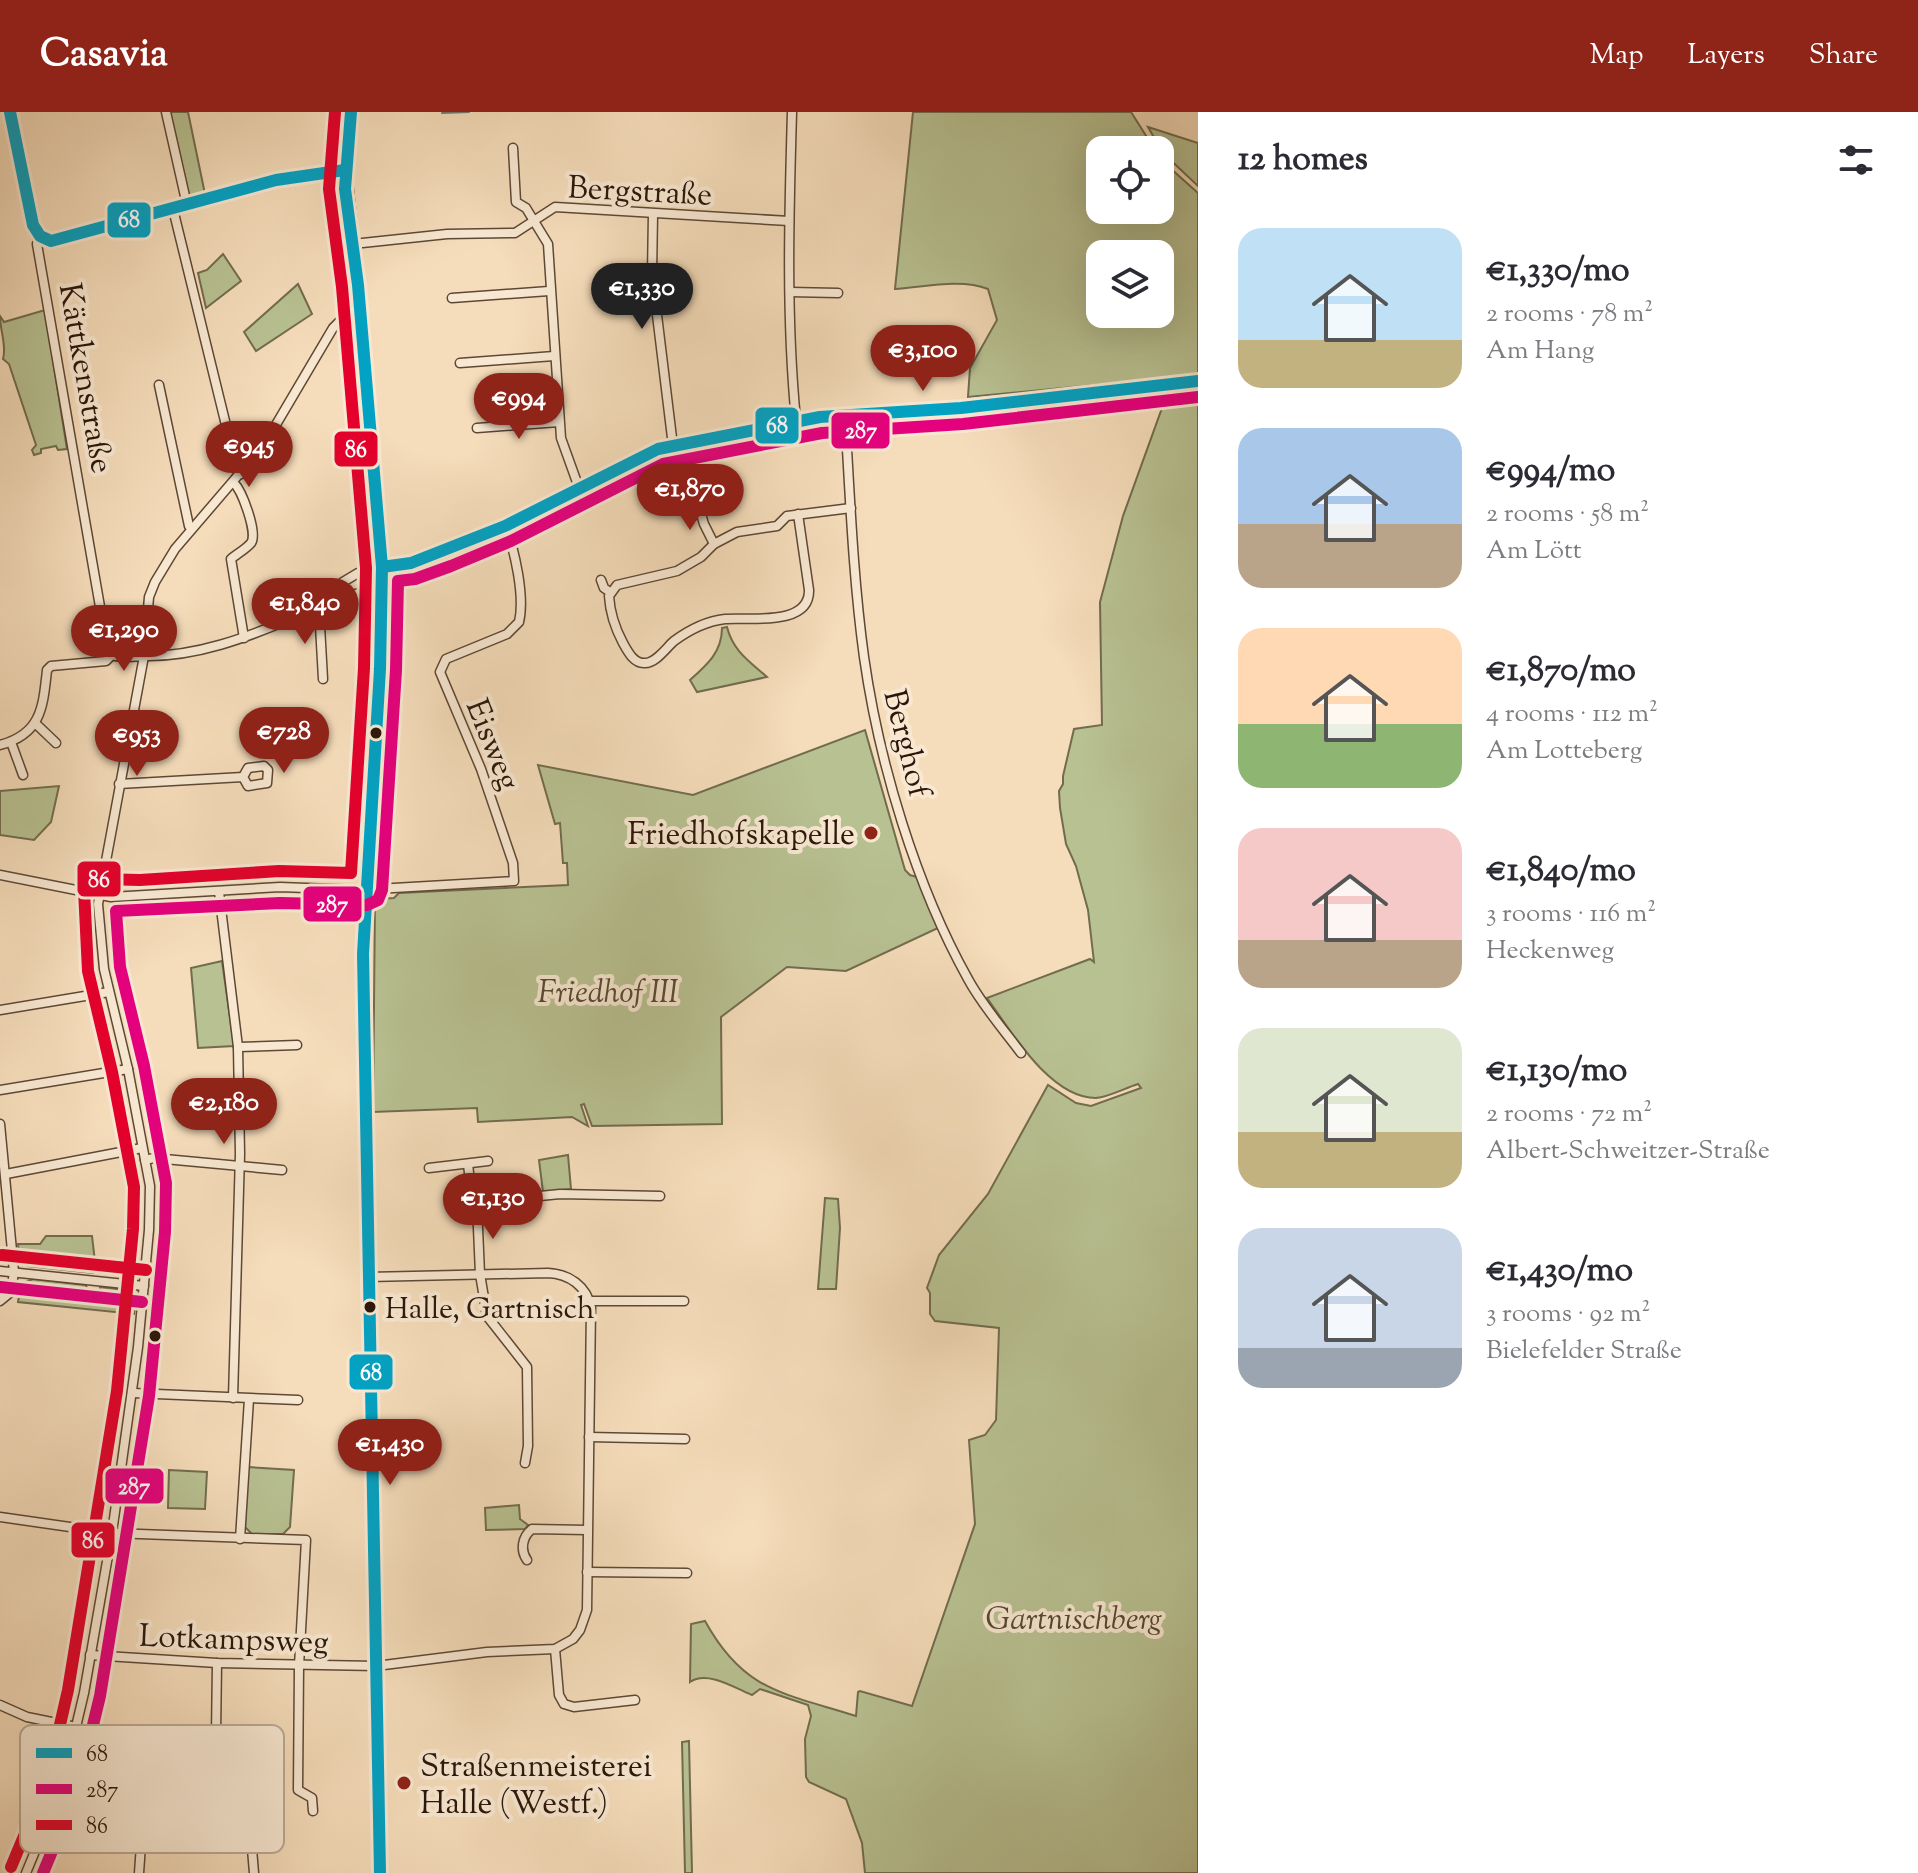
<!DOCTYPE html>
<html lang="en">
<head>
<meta charset="utf-8">
<style>
	body { margin:0; font-family:"Sorts Mill Goudy",serif; background:#f7f7f7; color:#2b2b33; height:100vh; display:flex; flex-direction:column; font-size:30px; white-space:nowrap }
	* { box-sizing:border-box; margin:0 }
	p { font-size:26px; color:#7c7c81 }
	.icon { flex:none; width:44px; height:44px; fill:none; stroke:currentColor; stroke-width:2; stroke-linecap:round; stroke-linejoin:round }
	.map { position:relative; flex:1; overflow:hidden }
	.drawer { display:flex; flex-direction:column; background:#fff; width:720px }
	.drawer>* { flex:none }
	.controls { position:absolute; left:1086px; top:24px; display:grid; gap:16px }
	.controls a { display:grid; place-items:center; width:88px; height:88px; border-radius:16px; background:#fff; box-shadow:0 8px 32px #0002; font-size:40px }
	.price { position:absolute; translate:-50% -68px; padding:0 18px; border-radius:28px; background:#8f2418; color:#fff; font-size:26px; line-height:52px; filter:drop-shadow(0 2px 4px #0008) }
	.price::after { content:''; position:absolute; left:50%; top:48px; width:24px; height:18px; margin-left:-12px; background:inherit; clip-path:polygon(0 0,100% 0,50% 100%) }
	.price.selected { background:#222; color:#fff }
	ul { padding:0; list-style:none }
	li { display:flex; align-items:center; gap:24px; height:200px; padding:0 40px }
	li span { display:grid; place-items:center; flex:none; width:224px; height:160px; border-radius:24px; color:#555 }
	li>.icon { margin-inline-start:auto }
	span .icon { width:96px; height:96px; fill:#fffc; stroke-width:1 }
	li b { font-size:34px }
	h2 { display:flex; justify-content:space-between; align-items:center; height:96px; padding:0 40px; font-size:34px }
	header { display:flex; align-items:center; gap:48px; box-sizing:border-box; height:112px; padding:0 40px; background:#8f2418; color:#fff }
	header strong { font-size:38px }
	nav { display:flex; gap:44px; margin-inline-start:auto; font-size:28px }
	main { display:flex; flex:1; min-height:0 }
	.map>svg:first-child { display:block }
	.green { fill:#b8c192; stroke:#726c4e; stroke-width:2; fill-rule:evenodd }
	.lines { fill:none; stroke-linecap:round; stroke-linejoin:round }
	.stream { stroke:#6f7a6b; stroke-width:2 }
	.street-casing { stroke:#5e4835; stroke-width:11 }
	.secondary-casing { stroke:#2b1609; stroke-width:14 }
	.street { stroke:#f8e8d2; stroke-width:8 }
	.secondary { stroke:#f8e8d2; stroke-width:11 }
	.bus-1-casing { stroke:#f8e8d2; stroke-width:18 }
	.bus-2-casing { stroke:#f8e8d2; stroke-width:18 }
	.bus-3-casing { stroke:#f8e8d2; stroke-width:18 }
	.bus-1 { stroke:#02a2c4; stroke-width:12 }
	.bus-2 { stroke:#e5007d; stroke-width:12 }
	.bus-3 { stroke:#e4002b; stroke-width:12 }
	.bus-dot { fill:#2b1609; stroke:#f8e8d2; stroke-width:3 }
	.poi-dot { fill:#8f2418; stroke:#f8e8d2; stroke-width:3 }
	.labels { text-anchor:middle; stroke-width:8; stroke-linejoin:round; paint-order:stroke }
	.bus-label { font-size:30px; fill:#2b1609; stroke:#f8e8d2; text-anchor:start }
	.street-label { font-size:32px; fill:#2b1609; stroke:#f8e8d2 }
	.poi-label { font-size:32px; fill:#2b1609; stroke:#f8e8d2; text-anchor:end }
	.park-label { font-size:32px; font-style:italic; fill:#554932; stroke:#f8e8d2 }
	.key { fill:#f8e8d2; stroke:#baa996; stroke-width:2 }
	.key-label { font-size:22px; fill:#2b1609 }
	.line-badge { stroke:#f8e8d2; stroke-width:3 }
	.badge-label { font-size:22px; text-anchor:middle; font-weight:bold; fill:#fff }
</style>
</head>
<body>
<header>
<strong>Casavia</strong>
<nav><a>Map</a><a>Layers</a><a>Share</a></nav>
</header>
<main>
<div class="map">
<svg width="1198" height="1761" viewBox="0 0 1198 1761">
	<rect width="100%" height="100%" fill="#f5dcba"/>
	<filter id="stains"><feTurbulence type="fractalNoise" baseFrequency=".0025" numOctaves="4"/><feColorMatrix values="0 0 0 0 .2 0 0 0 0 .09 0 0 0 0 .02 0 0 0 .5 -.17"/></filter>
	<radialGradient id="worn" r=".72"><stop offset=".6" stop-color="#630" stop-opacity="0"/><stop offset="1" stop-color="#630" stop-opacity=".3"/></radialGradient>
	<g class="green">
		<polygon points="170,0 188,0 205,82 189,86"/>
		<path d="M913,0h218l24,38h-55v60h60v-51l38,34v182l-230,22 2,-29 27,-48 -9,-31c-27,-11 -64,-2 -93,0zM1100,142h60v60h-60z"/>
		<polygon points="1148,15 1198,31 1198,74 1163,41"/>
		<polygon points="223,142 241,169 206,196 198,161 207,158"/>
		<polygon points="298,172 312,202 256,239 244,220"/>
		<path d="M45,198l22,139 -9,1 -2,-4 -15,3v4l-7,2 -2,-5 4,-5 -27,-81 -6,-5c4,-13 -3,-28 -3,-43l4,6z"/>
		<path d="M1198,283v1478h-333l-3,-30 -16,-44 -37,-17 -3,-5 -1,-38 6,-23 -3,-11 -48,-16 -8,6c-17,-7 -45,-25 -62,-13l1,-58 14,-3c39,71 79,72 151,95l2,-24 2,-1 52,15 63,-182 -6,-84 16,-5 11,-15 3,-92 -64,-7 -5,-7v-21l-3,-5 12,-33 49,-61 60,-109 28,18 15,3 50,-18 -3,-4c-13,4 -29,13 -42,14 -46,0 -85,-67 -109,-100l103,-39 4,3 -6,-52 -12,-44 -10,-22 -6,-36 -1,-17 4,-7v-8l11,-47 28,-4 -2,-123 23,-86 43,-119z"/>
		<path d="M727,515c6,24 22,34 40,50l-70,15 -7,-12c17,-15 32,-28 32,-52z"/>
		<polygon points="865,618 905,758 910,763 917,765 938,816 846,859 787,855 721,905 722,1012 592,1014 584,992 581,993 588,1014 572,1005 478,1010 477,996 373,1000 375,787 394,786 399,781 568,773 567,751 563,751 560,711 555,712 538,653 693,683"/>
		<polygon points="59,674 51,710 34,728 0,723 0,679"/>
		<polygon points="222,849 234,934 198,936 191,856"/>
		<polygon points="568,1043 571,1077 543,1080 539,1048"/>
		<polygon points="825,1086 838,1087 840,1116 836,1177 818,1177"/>
		<polygon points="46,1124 92,1124 95,1150 93,1161 28,1154 20,1148 18,1132 40,1132"/>
		<polygon points="33,1167 86,1173 87,1177 100,1178 100,1175 128,1178 136,1188 134,1202 18,1190 21,1172"/>
		<polygon points="248,1355 294,1358 290,1415 283,1422 252,1422 245,1415"/>
		<polygon points="169,1358 207,1360 205,1397 168,1396"/>
		<polygon points="519,1393 520,1407 528,1413 525,1417 486,1418 485,1396"/>
		<polygon points="689,1629 692,1761 685,1761 682,1630"/>
	</g>
	<g class="lines">
		<polyline class="stream" points="442,1 469,0"/>
		<g class="street-casing">
			<g id="street">
				<polyline points="166,0 187,93"/>
				<path d="M792,0c-3,103 -6,206 4,308"/>
				<polyline points="513,36 516,90 526,96 548,132 561,326 579,376"/>
				<polyline points="173,97 237,358 241,362"/>
				<polyline points="653,102 652,162 673,334"/>
				<polyline points="40,124 37,132 107,535 112,543"/>
				<polyline points="353,132 447,122 515,121 555,95 789,109"/>
				<polyline points="790,180 838,181"/>
				<polyline points="452,186 549,179"/>
				<polyline points="460,251 554,244"/>
				<polyline points="159,273 189,414 192,416"/>
				<path d="M845,303c5,81 8,162 19,242 15,106 52,229 104,322 14,26 35,50 53,74"/>
				<polyline points="477,316 559,310"/>
				<path d="M234,371c8,8 24,50 17,60 -5,6 -14,11 -20,16l13,79"/>
				<polyline points="698,392 704,412 714,432"/>
				<path d="M798,402l11,76c1,37 -61,27 -84,29 -18,2 -36,11 -51,22 -8,7 -18,22 -29,22 -11,1 -17,-11 -22,-20 -8,-15 -13,-30 -14,-47l8,-11 60,-14 24,-14 13,-13 23,-12 40,-6 10,-10 64,-8"/>
				<polyline points="601,468 604,476 610,480"/>
				<polyline points="332,488 343,470 358,461"/>
				<polyline points="319,496 323,567"/>
				<polyline points="35,611 56,631"/>
				<polyline points="11,630 23,663"/>
				<path d="M0,633c42,-11 43,-39 47,-75l4,-4 55,-5 6,-6c11,4 24,1 36,1 49,0 98,-18 142,-37 30,-12 60,-28 92,-29"/>
				<polygon points="264,654 268,658 267,671 248,674 243,665 248,656"/>
				<polyline points="119,672 243,665"/>
				<path d="M0,763l111,22 169,-10 79,3 155,-9 -1,-18 -32,-94 -41,-97 6,-13 61,-25 12,-12c6,-25 -4,-72 -14,-96"/>
				<polyline points="219,780 238,935 240,1042 233,1286"/>
				<polyline points="0,898 109,880"/>
				<polyline points="238,935 297,933"/>
				<polyline points="0,978 128,957"/>
				<polyline points="0,1012 14,1160 11,1180 0,1189"/>
				<polyline points="145,1048 154,1046 282,1058"/>
				<polyline points="468,1052 472,1088 477,1093 480,1162 487,1204 527,1255 528,1334 525,1351"/>
				<polyline points="429,1056 488,1049"/>
				<polyline points="6,1062 142,1036"/>
				<polyline points="477,1093 481,1090 560,1082 660,1084"/>
				<polyline points="0,1159 144,1174"/>
				<polyline points="590,1189 684,1189"/>
				<polyline points="133,1281 298,1288"/>
				<polyline points="589,1325 685,1327"/>
				<polyline points="0,1405 112,1421 306,1428 299,1554 298,1678 312,1686 313,1699"/>
				<polyline points="240,1427 249,1287"/>
				<path d="M527,1448c-7,-10 -5,-23 5,-31l55,1"/>
				<polyline points="587,1460 687,1461"/>
				<polyline points="555,1537 559,1583 564,1592 574,1595 635,1588"/>
				<path d="M90,1543l127,8 159,3 111,-14 68,-3 18,-10 7,-9 7,-20 4,-302c-4,-22 -22,-34 -43,-35l-180,4"/>
				<polyline points="217,1551 216,1623 218,1647 232,1692 252,1737 254,1761"/>
				<polyline points="0,1593 27,1605 76,1615"/>
				<polyline points="62,1674 140,1695 142,1719 139,1761"/>
				<polyline points="26,1761 62,1674 84,1581 112,1421 138,1235 149,1118 150,1074 128,957 104,857 98,792 144,544 149,485 155,470 175,437 264,333 333,216 344,205 360,202"/>
			</g>
		</g>
		<g class="secondary-casing">
			<g id="secondary">
				<polyline points="10,0 33,113 40,124 51,129 276,68 307,62 345,58 358,173 382,455 380,557 363,842 380,1761"/>
				<polyline points="382,455 411,451 446,439 505,414 658,337 820,305 961,296 1198,269"/>
			</g>
		</g>
		<use href="#street" class="street"/>
		<use href="#secondary" class="secondary"/>
		<g class="bus-1-casing">
			<g id="bus-1">
				<polyline points="10,0 33,113 40,124 51,129 276,68 345,58"/>
				<polyline points="351,0 345,77 358,173 382,455 380,557 363,842 380,1761"/>
				<polyline points="382,455 411,451 505,414 658,337 820,305 961,296 1198,269"/>
			</g>
		</g>
		<g class="bus-2-casing">
			<g id="bus-2">
				<polyline points="0,1175 142,1190"/>
				<polyline points="43,1761 77,1679 100,1584 149,1284 165,1120 166,1071 144,954 120,855 116,799 280,791 367,793 378,788 382,778 396,558 398,469 415,467 451,454 511,429 663,352 822,321 963,312 1198,285"/>
			</g>
		</g>
		<g class="bus-3-casing">
			<g id="bus-3">
				<polyline points="2,1143 146,1158"/>
				<polyline points="11,1755 47,1669 68,1578 117,1279 133,1117 134,1075 112,960 88,859 84,778 89,770 98,767 140,768 279,759 351,761 364,556 366,456 342,175 329,77 335,0"/>
			</g>
		</g>
		<use href="#bus-1" class="bus-1"/>
		<use href="#bus-2" class="bus-2"/>
		<use href="#bus-3" class="bus-3"/>
	</g>
	<g class="bus-dot">
		<circle cx="376" cy="621" r="7"/>
		<circle cx="370" cy="1195" r="7"/>
		<circle cx="155" cy="1224" r="7"/>
	</g>
	<g class="poi-dot">
		<circle cx="871" cy="721" r="8"/>
		<circle cx="404" cy="1671" r="8"/>
	</g>
	<g class="labels">
		<g class="bus-label">
			<text x="385" y="1206">Halle, Gartnisch</text>
		</g>
		<g class="street-label">
			<text transform="translate(640 78) rotate(3)" y="11">Bergstraße</text>
			<text transform="translate(87 266) rotate(80)" y="11">Kättkenstraße</text>
			<text transform="translate(908 631) rotate(76)" y="11">Berghof</text>
			<text transform="translate(494 632) rotate(68)" y="11">Eisweg</text>
			<text transform="translate(234 1526) rotate(2)" y="11">Lotkampsweg</text>
		</g>
		<g class="poi-label">
			<text x="855" y="732">Friedhofskapelle</text>
			<text x="420" y="1664" text-anchor="start">Straßenmeisterei<tspan x="420" dy="37">Halle (Westf.)</tspan></text>
		</g>
		<g class="park-label">
			<text x="608" y="890">Friedhof III</text>
			<text x="1074" y="1517">Gartnischberg</text>
		</g>
	</g>
	<rect x="20" y="1613" width="264" height="128" rx="12" class="key"/>
	<rect x="36" y="1636" width="36" height="10" fill="#02a2c4"/>
	<rect x="36" y="1672" width="36" height="10" fill="#e5007d"/>
	<rect x="36" y="1708" width="36" height="10" fill="#e4002b"/>
	<g class="key-label">
		<text x="86" y="1649">68</text>
		<text x="86" y="1685">287</text>
		<text x="86" y="1721">86</text>
	</g>
	<g class="line-badge">
		<rect x="106" y="89" width="46" height="38" rx="8" fill="#02a2c4"/>
		<rect x="754" y="294" width="46" height="39" rx="8" fill="#02a2c4"/>
		<rect x="830" y="299" width="61" height="39" rx="8" fill="#e5007d"/>
		<rect x="333" y="318" width="46" height="38" rx="8" fill="#e4002b"/>
		<rect x="76" y="748" width="46" height="38" rx="8" fill="#e4002b"/>
		<rect x="302" y="773" width="61" height="38" rx="8" fill="#e5007d"/>
		<rect x="348" y="1241" width="46" height="38" rx="8" fill="#02a2c4"/>
		<rect x="104" y="1355" width="61" height="38" rx="8" fill="#e5007d"/>
		<rect x="70" y="1409" width="46" height="38" rx="8" fill="#e4002b"/>
	</g>
	<g class="badge-label">
		<text x="129" y="115">68</text>
		<text x="777" y="321">68</text>
		<text x="861" y="326">287</text>
		<text x="356" y="345">86</text>
		<text x="99" y="775">86</text>
		<text x="332" y="800">287</text>
		<text x="371" y="1268">68</text>
		<text x="134" y="1382">287</text>
		<text x="93" y="1436">86</text>
	</g>
	<rect width="100%" height="100%" filter="url(#stains)"/>
	<rect width="100%" height="100%" fill="url(#worn)"/>
</svg>
<div class="controls">
<a><svg class="icon" aria-label="locate" viewBox="0 0 24 24"><circle cx="12" cy="12" r="6"/><path d="M12 2v4M12 18v4M2 12h4M18 12h4"/></svg></a>
<a><svg class="icon" aria-label="layers" viewBox="0 0 24 24"><path d="M12 4l9 5-9 5-9-5zM3 14l9 5 9-5"/></svg></a>
</div>
<b class="price selected" style="left:642px;top:219px">€1,330</b>
<b class="price" style="left:923px;top:281px">€3,100</b>
<b class="price" style="left:519px;top:329px">€994</b>
<b class="price" style="left:249px;top:377px">€945</b>
<b class="price" style="left:690px;top:420px">€1,870</b>
<b class="price" style="left:305px;top:534px">€1,840</b>
<b class="price" style="left:124px;top:561px">€1,290</b>
<b class="price" style="left:284px;top:663px">€728</b>
<b class="price" style="left:137px;top:666px">€953</b>
<b class="price" style="left:224px;top:1034px">€2,180</b>
<b class="price" style="left:493px;top:1129px">€1,130</b>
<b class="price" style="left:390px;top:1375px">€1,430</b>
</div>
<section class="drawer">
<h2>12 homes<svg class="icon" aria-label="filters" viewBox="0 0 24 24"><path d="M4 7h16M4 17h16"/><circle cx="9" cy="7" r="2"/><circle cx="15" cy="17" r="2"/></svg></h2>
<ul>
<li><span style="background:linear-gradient(#bfe0f5 70%,#c2b280 0)"><svg class="icon" aria-label="home" viewBox="0 0 24 24"><path d="M3 11l9-7 9 7M6 9v11h12V9"/></svg></span><div><b>€1,330/mo</b><p>2 rooms · 78 m²</p><p>Am Hang</p></div></li>
<li><span style="background:linear-gradient(#a9c7e8 60%,#b9a48a 0)"><svg class="icon" aria-label="home" viewBox="0 0 24 24"><path d="M3 11l9-7 9 7M6 9v11h12V9"/></svg></span><div><b>€994/mo</b><p>2 rooms · 58 m²</p><p>Am Lött</p></div></li>
<li><span style="background:linear-gradient(#ffd9b3 60%,#8fb573 0)"><svg class="icon" aria-label="home" viewBox="0 0 24 24"><path d="M3 11l9-7 9 7M6 9v11h12V9"/></svg></span><div><b>€1,870/mo</b><p>4 rooms · 112 m²</p><p>Am Lotteberg</p></div></li>
<li><span style="background:linear-gradient(#f6c9c9 70%,#b9a48a 0)"><svg class="icon" aria-label="home" viewBox="0 0 24 24"><path d="M3 11l9-7 9 7M6 9v11h12V9"/></svg></span><div><b>€1,840/mo</b><p>3 rooms · 116 m²</p><p>Heckenweg</p></div></li>
<li><span style="background:linear-gradient(#dfe7d0 65%,#c2b280 0)"><svg class="icon" aria-label="home" viewBox="0 0 24 24"><path d="M3 11l9-7 9 7M6 9v11h12V9"/></svg></span><div><b>€1,130/mo</b><p>2 rooms · 72 m²</p><p>Albert-Schweitzer-Straße</p></div></li>
<li><span style="background:linear-gradient(#c9d6e8 75%,#9aa5b1 0)"><svg class="icon" aria-label="home" viewBox="0 0 24 24"><path d="M3 11l9-7 9 7M6 9v11h12V9"/></svg></span><div><b>€1,430/mo</b><p>3 rooms · 92 m²</p><p>Bielefelder Straße</p></div></li>
</ul>
</section>
</main>
</body>
</html>
